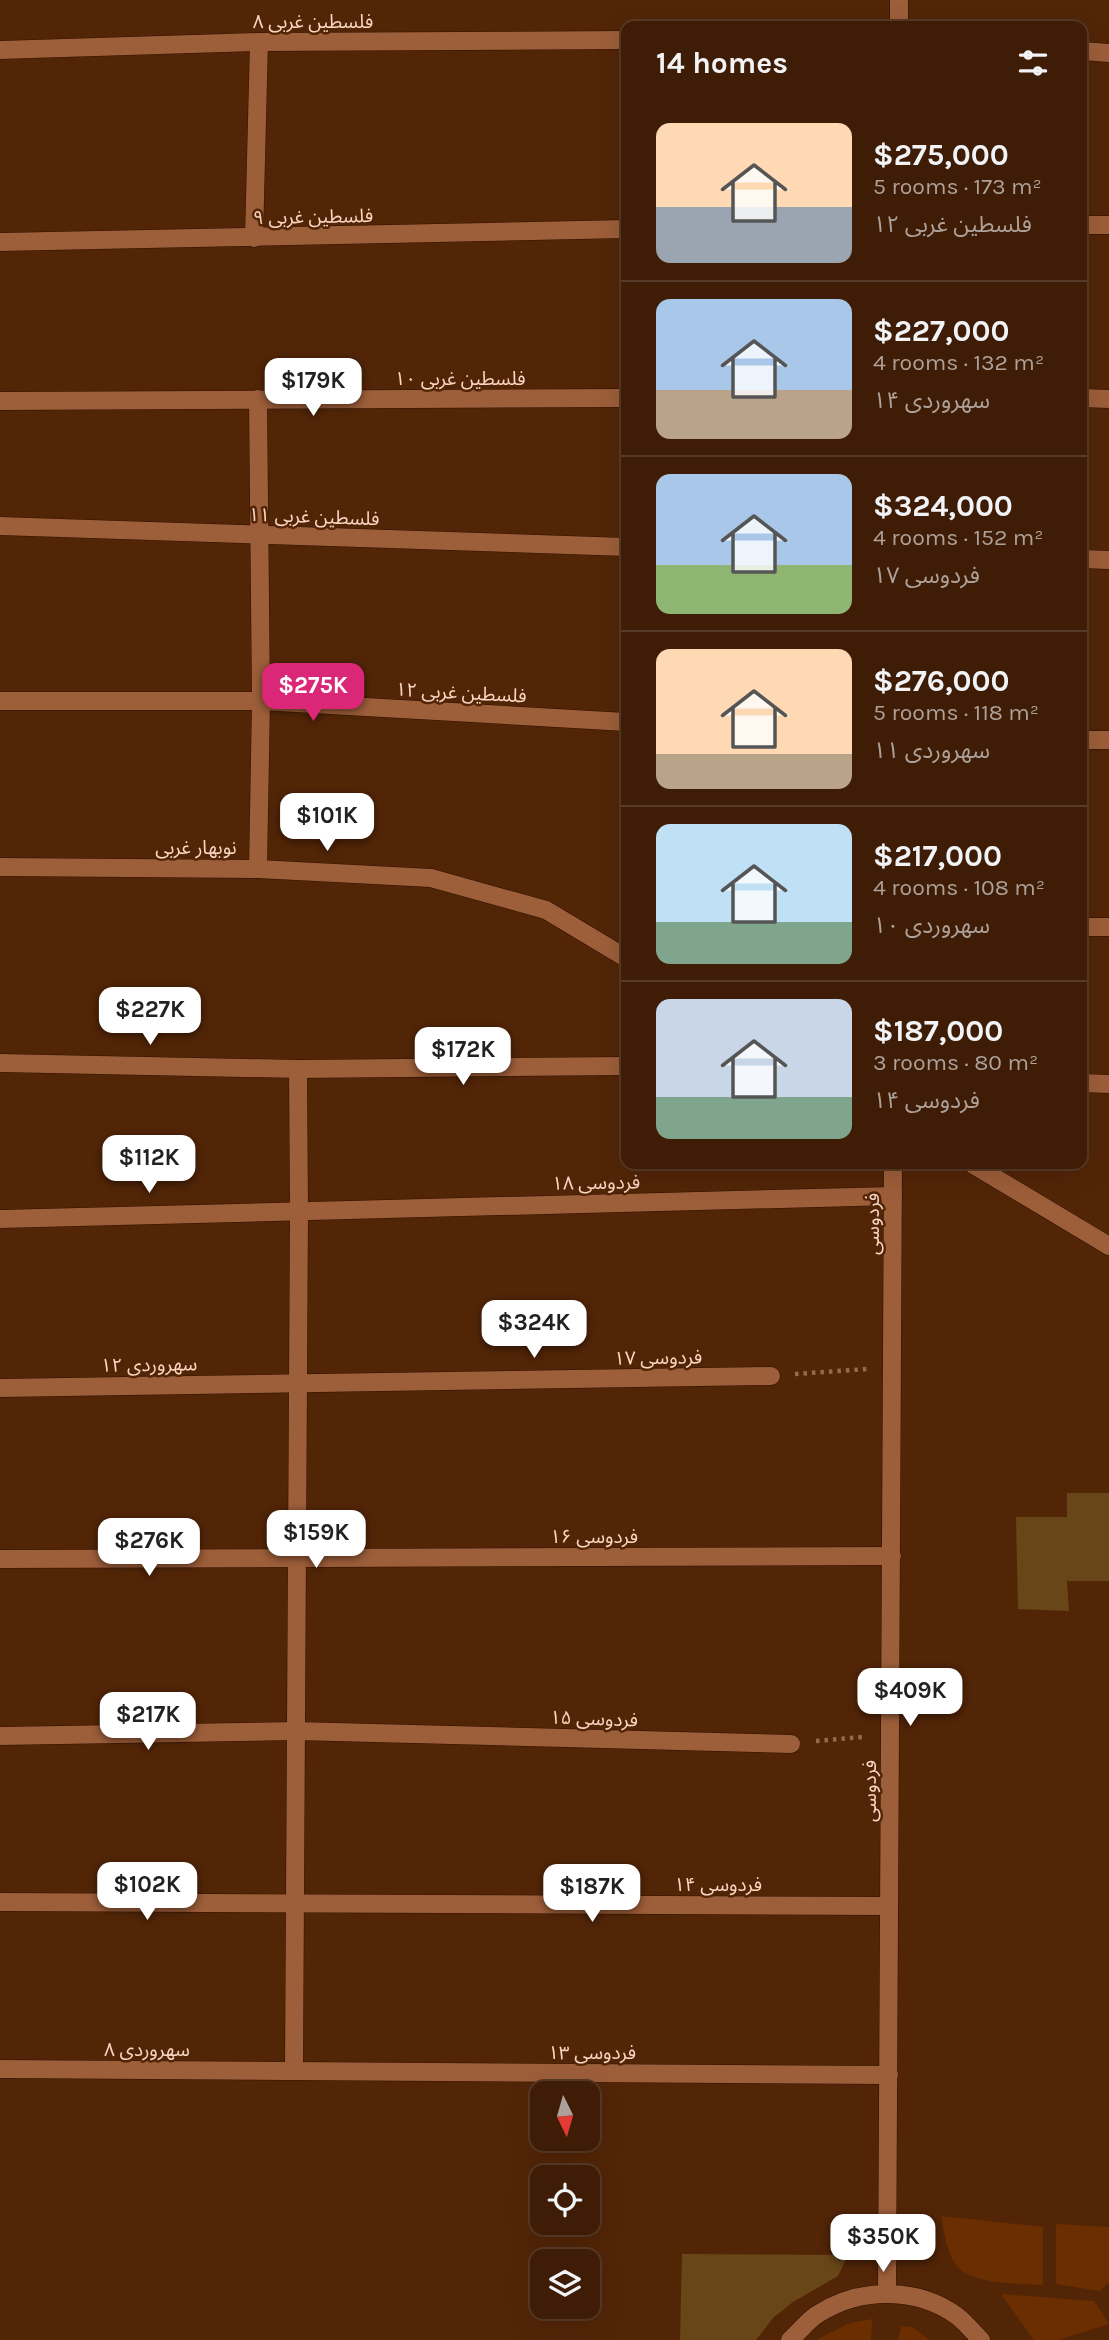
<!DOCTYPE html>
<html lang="en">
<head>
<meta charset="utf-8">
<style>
	body { margin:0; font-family:Karla,"Noto Sans Arabic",sans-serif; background:#492913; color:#f1f3f6; height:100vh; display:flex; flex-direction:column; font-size:26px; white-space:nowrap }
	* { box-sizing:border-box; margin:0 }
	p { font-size:23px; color:#ada19a }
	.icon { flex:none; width:38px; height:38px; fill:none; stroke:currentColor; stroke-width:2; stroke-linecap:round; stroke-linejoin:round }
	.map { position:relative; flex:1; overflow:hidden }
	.side { position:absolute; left:621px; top:21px; width:466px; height:1148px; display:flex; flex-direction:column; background:#3e1c05; border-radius:14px; box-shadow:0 7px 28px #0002,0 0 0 2px #573a27 }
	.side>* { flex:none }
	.needle { width:46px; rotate:175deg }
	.buttons { position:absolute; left:530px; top:2081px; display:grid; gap:14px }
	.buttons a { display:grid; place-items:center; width:70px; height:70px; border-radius:14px; background:#3e1c05; box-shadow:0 7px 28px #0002,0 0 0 2px #573a27; font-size:35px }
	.price { position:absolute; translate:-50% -60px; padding:0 16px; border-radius:14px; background:#fff; color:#222; font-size:23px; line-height:46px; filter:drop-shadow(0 2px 4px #0008) }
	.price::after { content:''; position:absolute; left:50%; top:42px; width:21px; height:16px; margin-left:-10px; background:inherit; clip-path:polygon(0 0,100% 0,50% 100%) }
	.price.current { background:#db2777; color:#fff }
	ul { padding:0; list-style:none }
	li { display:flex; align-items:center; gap:21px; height:175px; padding:0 35px }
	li+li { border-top:2px solid #573a27 }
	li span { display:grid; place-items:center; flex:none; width:196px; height:140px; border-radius:14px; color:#555 }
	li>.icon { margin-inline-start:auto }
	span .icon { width:84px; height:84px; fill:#fffc; stroke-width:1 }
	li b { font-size:30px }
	h2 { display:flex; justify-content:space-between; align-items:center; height:84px; padding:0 35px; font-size:30px }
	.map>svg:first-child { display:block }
	.green { fill:#6a2e00 }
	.building { fill:#694618 }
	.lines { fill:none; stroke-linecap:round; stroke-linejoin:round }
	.minor-casing { stroke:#2f1100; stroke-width:19 }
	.path { stroke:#936a50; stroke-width:4.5; stroke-dasharray:3.5 5; stroke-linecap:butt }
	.minor { stroke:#9d5e3a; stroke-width:18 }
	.labels { text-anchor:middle; stroke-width:5; stroke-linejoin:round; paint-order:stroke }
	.street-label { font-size:19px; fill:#fad6c3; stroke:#522507 }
</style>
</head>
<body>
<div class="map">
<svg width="1109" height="2340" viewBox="0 0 1109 2340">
	<rect width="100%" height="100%" fill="#522507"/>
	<g class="green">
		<path d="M941,2216l102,11v58c-23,-2 -74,1 -88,-22 -9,-13 -11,-32 -14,-47z"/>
		<polygon points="1056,2224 1109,2227 1109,2283 1099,2291 1056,2284"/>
		<polygon points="1001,2294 1094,2301 1109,2324 1059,2340 1034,2340"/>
		<polygon points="872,2319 871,2340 816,2340 850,2323"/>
		<polygon points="901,2326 912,2327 930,2340 898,2340"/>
	</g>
	<g class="building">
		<polygon points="1067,1493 1109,1493 1109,1581 1067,1581 1069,1611 1018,1609 1016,1517 1067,1517"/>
		<polygon points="682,2254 848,2255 838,2276 793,2302 773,2318 756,2340 680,2340"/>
	</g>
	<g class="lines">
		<g class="minor-casing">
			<g id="minor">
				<polyline points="899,0 899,26"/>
				<polyline points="0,50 259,42 626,40"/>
				<polyline points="1082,51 1109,53"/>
				<polyline points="1082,225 1109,225"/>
				<polyline points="254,238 259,42"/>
				<polyline points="0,242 626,229"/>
				<polyline points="1082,398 1109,399"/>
				<polyline points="0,401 626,398"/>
				<polyline points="0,526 626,547"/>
				<polyline points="1082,559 1109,560"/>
				<polyline points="0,701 261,701 626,722"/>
				<polyline points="1082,740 1109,740"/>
				<polyline points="0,867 258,869 431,878 546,910 626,958"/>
				<polyline points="258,869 261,701 258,399"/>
				<polyline points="1082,927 1109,927"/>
				<polyline points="0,1063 298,1069 626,1066"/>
				<polyline points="1082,1083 1109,1084"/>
				<polyline points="972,1164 1109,1246"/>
				<polyline points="0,1219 893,1196"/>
				<polyline points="0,1388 771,1376"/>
				<polyline points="0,1559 892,1556"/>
				<polyline points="0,1736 296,1731 791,1744"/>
				<polyline points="0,1902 889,1906"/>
				<polyline points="0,2069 889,2075"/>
				<polyline points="294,2070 299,1210 298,1069"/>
				<polyline points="887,2292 893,1164"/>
				<path d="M790,2340c9,-8 18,-20 28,-26 42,-27 99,-27 139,2 9,7 16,16 24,24"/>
			</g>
		</g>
		<g class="path">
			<polyline points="795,1374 867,1369"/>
			<polyline points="816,1741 863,1737"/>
		</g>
		<use href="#minor" class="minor"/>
	</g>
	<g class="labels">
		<g class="street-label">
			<text x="313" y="28">فلسطین غربی ۸</text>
			<text transform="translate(313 216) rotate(-1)" y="7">فلسطین غربی ۹</text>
			<text x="460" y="385">فلسطین غربی ۱۰</text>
			<text transform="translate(314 516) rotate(2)" y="7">فلسطین غربی ۱۱</text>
			<text transform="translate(461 692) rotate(3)" y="7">فلسطین غربی ۱۲</text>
			<text x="196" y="854">نوبهار غربی</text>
			<text transform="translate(596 1182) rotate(-1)" y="7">فردوسی ۱۸</text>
			<text transform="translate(872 1224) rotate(-90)" y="7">فردوسی</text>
			<text transform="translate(658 1357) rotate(-1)" y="7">فردوسی ۱۷</text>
			<text transform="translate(149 1364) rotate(-1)" y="7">سهروردی ۱۲</text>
			<text x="594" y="1543">فردوسی ۱۶</text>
			<text transform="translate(594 1718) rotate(2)" y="7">فردوسی ۱۵</text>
			<text transform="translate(869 1791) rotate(-90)" y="7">فردوسی</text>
			<text x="718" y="1891">فردوسی ۱۴</text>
			<text x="147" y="2056">سهروردی ۸</text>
			<text x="592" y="2059">فردوسی ۱۳</text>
		</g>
	</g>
</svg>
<div class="buttons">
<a><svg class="needle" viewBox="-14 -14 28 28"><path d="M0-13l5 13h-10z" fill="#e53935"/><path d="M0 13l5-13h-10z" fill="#ada19a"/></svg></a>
<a><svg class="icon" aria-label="locate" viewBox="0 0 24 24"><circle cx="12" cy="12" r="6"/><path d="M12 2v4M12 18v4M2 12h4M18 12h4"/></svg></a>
<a><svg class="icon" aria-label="layers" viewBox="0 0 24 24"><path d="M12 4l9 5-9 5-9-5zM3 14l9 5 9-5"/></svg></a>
</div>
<b class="price" style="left:313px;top:418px">$179K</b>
<b class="price current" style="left:313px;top:723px">$275K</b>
<b class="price" style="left:327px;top:853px">$101K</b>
<b class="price" style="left:150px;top:1047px">$227K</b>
<b class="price" style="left:463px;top:1087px">$172K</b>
<b class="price" style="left:149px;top:1195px">$112K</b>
<b class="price" style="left:534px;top:1360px">$324K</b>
<b class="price" style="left:316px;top:1570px">$159K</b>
<b class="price" style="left:149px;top:1578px">$276K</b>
<b class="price" style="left:910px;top:1728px">$409K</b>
<b class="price" style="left:148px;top:1752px">$217K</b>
<b class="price" style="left:147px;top:1922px">$102K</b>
<b class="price" style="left:592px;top:1924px">$187K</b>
<b class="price" style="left:883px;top:2274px">$350K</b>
<section class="side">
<h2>14 homes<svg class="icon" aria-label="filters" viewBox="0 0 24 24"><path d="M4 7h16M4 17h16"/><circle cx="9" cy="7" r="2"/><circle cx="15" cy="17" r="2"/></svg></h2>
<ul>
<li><span style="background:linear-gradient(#ffd9b3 60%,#9aa5b1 0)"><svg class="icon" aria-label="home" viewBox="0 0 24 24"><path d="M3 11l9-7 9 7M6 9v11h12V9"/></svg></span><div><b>$275,000</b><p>5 rooms · 173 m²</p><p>فلسطین غربی ۱۲</p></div></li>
<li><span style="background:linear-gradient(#a9c7e8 65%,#b9a48a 0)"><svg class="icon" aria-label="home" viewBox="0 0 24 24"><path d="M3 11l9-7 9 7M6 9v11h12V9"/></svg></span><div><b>$227,000</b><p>4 rooms · 132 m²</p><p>سهروردی ۱۴</p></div></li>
<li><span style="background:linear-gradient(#a9c7e8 65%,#8fb573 0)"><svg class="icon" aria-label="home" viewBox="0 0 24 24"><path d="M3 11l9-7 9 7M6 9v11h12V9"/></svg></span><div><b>$324,000</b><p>4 rooms · 152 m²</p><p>فردوسی ۱۷</p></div></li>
<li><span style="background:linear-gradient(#ffd9b3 75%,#b9a48a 0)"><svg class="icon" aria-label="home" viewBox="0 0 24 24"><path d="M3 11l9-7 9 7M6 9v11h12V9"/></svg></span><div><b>$276,000</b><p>5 rooms · 118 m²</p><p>سهروردی ۱۱</p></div></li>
<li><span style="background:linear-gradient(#bfe0f5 70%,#7fa58c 0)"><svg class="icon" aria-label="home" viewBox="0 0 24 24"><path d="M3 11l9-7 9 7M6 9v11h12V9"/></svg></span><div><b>$217,000</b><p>4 rooms · 108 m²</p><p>سهروردی ۱۰</p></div></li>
<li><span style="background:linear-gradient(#c9d6e8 70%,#7fa58c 0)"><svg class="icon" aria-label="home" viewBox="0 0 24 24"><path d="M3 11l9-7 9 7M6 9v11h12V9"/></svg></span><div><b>$187,000</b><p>3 rooms · 80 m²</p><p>فردوسی ۱۴</p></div></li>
</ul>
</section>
</div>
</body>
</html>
